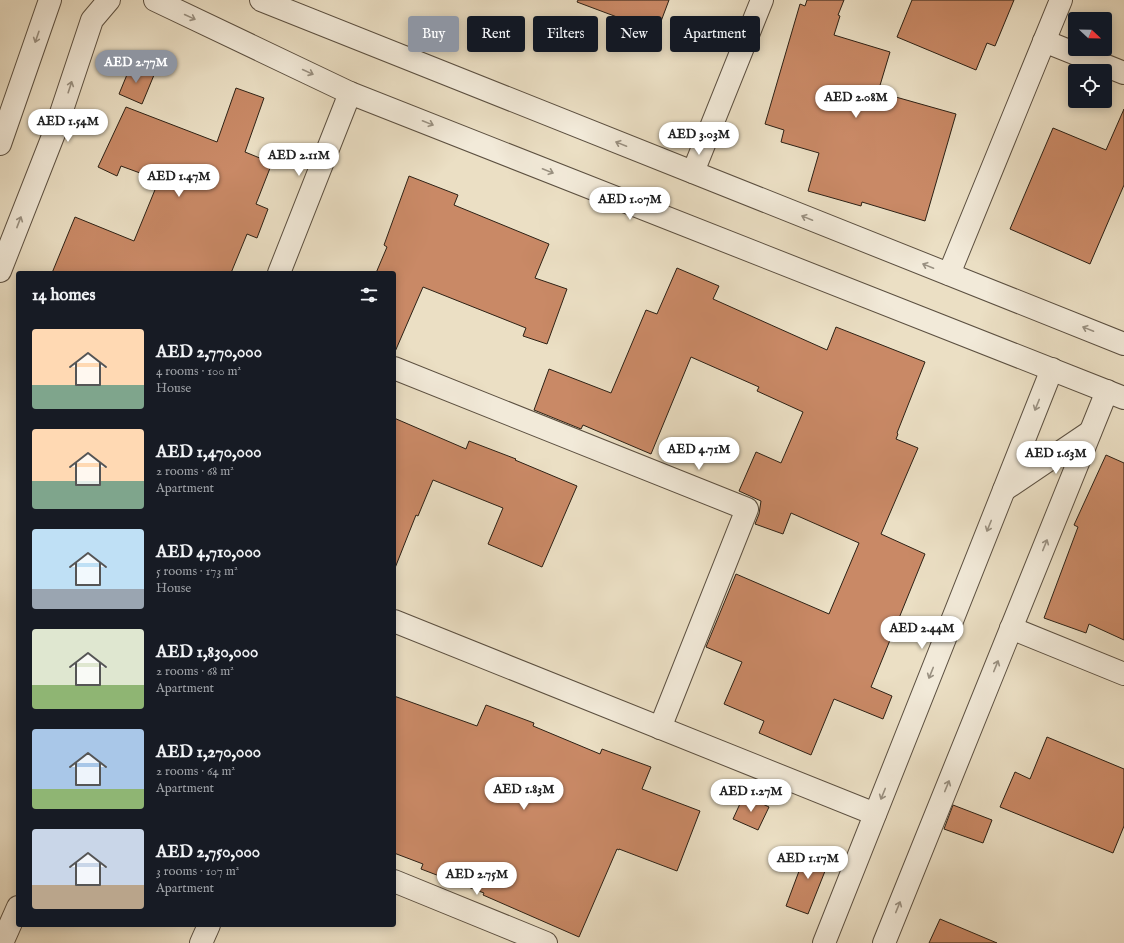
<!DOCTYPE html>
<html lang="en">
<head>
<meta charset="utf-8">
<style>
	body { margin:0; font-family:"IM FELL English",serif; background:#20242c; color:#f1f3f6; height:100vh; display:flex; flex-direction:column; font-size:15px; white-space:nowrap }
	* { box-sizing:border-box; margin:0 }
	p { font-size:13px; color:#9ea1a6 }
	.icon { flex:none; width:22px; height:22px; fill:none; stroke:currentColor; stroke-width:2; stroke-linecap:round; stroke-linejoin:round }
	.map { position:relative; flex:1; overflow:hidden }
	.side { position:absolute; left:16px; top:271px; width:380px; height:656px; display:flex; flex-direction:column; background:#171b24; border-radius:4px; box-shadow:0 2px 10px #0003 }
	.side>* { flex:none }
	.hud { position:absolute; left:408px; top:16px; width:380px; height:36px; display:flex; gap:8px }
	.needle { width:26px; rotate:112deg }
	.buttons { position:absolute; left:1068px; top:12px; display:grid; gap:8px }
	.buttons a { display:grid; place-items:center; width:44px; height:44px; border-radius:4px; background:#171b24; box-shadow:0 2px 10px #0003; font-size:20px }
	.price { position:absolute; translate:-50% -34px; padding:0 9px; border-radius:14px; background:#fff; color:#222; font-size:13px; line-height:26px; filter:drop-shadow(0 1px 2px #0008) }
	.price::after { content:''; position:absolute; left:50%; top:24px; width:12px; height:9px; margin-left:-6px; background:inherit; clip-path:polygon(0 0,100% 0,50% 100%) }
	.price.on { background:#8c9099; color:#fff }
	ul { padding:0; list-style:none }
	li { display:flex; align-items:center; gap:12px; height:100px; padding:0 16px }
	li span { display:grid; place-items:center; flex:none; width:112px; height:80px; border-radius:4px; color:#555 }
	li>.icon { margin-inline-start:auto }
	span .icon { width:48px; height:48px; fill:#fffc; stroke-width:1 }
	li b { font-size:17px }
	h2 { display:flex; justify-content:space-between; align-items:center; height:48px; padding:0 16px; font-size:17px }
	.chip { padding:0 14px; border-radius:4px; background:#171b24; box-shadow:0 2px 10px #0003; font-size:14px; line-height:36px }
	.chip.on { background:#8c9099; color:#fff }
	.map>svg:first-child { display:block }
	.building { fill:#c98966; stroke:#2d2115 }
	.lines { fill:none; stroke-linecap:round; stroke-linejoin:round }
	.minor-casing { stroke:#5c5041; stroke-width:24 }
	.minor { stroke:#f2ead9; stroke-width:22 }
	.oneway { stroke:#999081 }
</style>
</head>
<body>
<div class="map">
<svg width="1124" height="943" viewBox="0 0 1124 943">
	<rect width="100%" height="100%" fill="#ebdfc4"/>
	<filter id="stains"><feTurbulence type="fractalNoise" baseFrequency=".005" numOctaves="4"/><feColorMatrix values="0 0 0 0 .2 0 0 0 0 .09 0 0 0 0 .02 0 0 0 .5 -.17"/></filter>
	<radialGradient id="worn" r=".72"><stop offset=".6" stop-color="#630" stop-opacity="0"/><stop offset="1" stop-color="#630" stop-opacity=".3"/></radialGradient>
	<g class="building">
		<polygon points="578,0 669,0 657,32 577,2"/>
		<polygon points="807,0 844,0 838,15 840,16 834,35 890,52 878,92 956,114 925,221 862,202 861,206 808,191 819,153 781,142 784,130 765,124 800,4 805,6"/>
		<polygon points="912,0 1014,0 995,46 987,43 976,70 897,37"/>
		<polygon points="131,65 154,75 142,104 119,94"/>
		<polygon points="236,88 264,98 245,152 272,163 256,204 268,209 257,238 247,234 231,273 52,273 75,217 134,241 159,180 121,166 117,176 98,167 126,107 217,142"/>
		<polygon points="1124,109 1124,185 1090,264 1010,229 1053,128 1106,150"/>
		<polygon points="409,176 458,195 454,205 549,244 535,278 567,289 547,344 523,336 526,328 423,287 394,354 394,273 376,273 387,247 384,245"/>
		<polygon points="677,268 719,286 713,299 827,350 836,327 925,362 897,433 898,434 896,439 918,448 881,534 925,554 871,687 892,696 883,719 834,699 811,755 759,733 764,721 724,704 742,662 706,647 736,574 829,614 859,543 791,513 783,534 755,524 759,514 761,501 739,491 756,452 781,463 803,412 757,391 759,387 691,357 651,454 583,425 581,429 534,410 549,369 611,393 646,310 657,314"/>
		<polygon points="394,418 466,449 469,441 516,459 515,460 577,486 542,567 488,544 503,508 433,480 418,516 416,515 395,568 394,568"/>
		<polygon points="1106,455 1124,463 1124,640 1089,624 1086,633 1044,618 1078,527 1074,525"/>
		<polygon points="394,696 477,726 486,705 534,723 533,726 600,754 602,749 651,767 642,789 700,811 677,871 619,849 619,850 617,849 579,937 483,895 484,893 421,869 423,864 394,853"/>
		<polygon points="1047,737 1124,769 1124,826 1113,853 1000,807 1015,772 1030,779"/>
		<polygon points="744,795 769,807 758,830 733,819"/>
		<polygon points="953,805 992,820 983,843 944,829"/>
		<polygon points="808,847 831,856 808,914 786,906"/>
		<polygon points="940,919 997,943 929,943"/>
	</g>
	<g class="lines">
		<g class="minor-casing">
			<g id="minor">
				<polyline points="155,0 350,93 1124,398"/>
				<polyline points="261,0 1124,344"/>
				<polyline points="1044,41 1124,73"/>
				<polyline points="0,144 50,0"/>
				<polyline points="693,172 762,0"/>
				<polyline points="0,271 55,131 92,20 109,0"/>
				<polyline points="279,273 350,93"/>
				<polyline points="949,274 1061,0"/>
				<polyline points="394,368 747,509 660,728"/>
				<polyline points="1004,490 1090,432"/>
				<polyline points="394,621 875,814"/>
				<polyline points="1011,628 1124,674"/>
				<polyline points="394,881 546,943"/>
				<polyline points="2,943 18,907"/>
				<polyline points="201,943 209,925"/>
				<polyline points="824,943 1052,369"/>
				<polyline points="884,943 1107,391"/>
			</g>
		</g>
		<use href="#minor" class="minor"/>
	</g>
	<defs><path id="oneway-shaft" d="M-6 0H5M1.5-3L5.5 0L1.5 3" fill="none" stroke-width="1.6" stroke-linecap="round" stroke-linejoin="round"/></defs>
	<g class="oneway">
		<use href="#oneway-shaft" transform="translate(190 17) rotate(25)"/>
		<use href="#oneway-shaft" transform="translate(37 37) rotate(109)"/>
		<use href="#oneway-shaft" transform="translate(308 72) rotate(25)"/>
		<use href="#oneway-shaft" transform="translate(70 87) rotate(-72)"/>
		<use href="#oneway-shaft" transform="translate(428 123) rotate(22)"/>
		<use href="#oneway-shaft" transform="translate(621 144) rotate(-158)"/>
		<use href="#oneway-shaft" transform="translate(548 171) rotate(22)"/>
		<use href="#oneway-shaft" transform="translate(807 218) rotate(-158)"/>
		<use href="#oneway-shaft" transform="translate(19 222) rotate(-69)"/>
		<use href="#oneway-shaft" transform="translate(928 266) rotate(-158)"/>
		<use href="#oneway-shaft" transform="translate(1088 329) rotate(-158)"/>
		<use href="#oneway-shaft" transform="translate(1037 405) rotate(112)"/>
		<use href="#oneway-shaft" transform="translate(989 526) rotate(112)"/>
		<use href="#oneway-shaft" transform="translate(1045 545) rotate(-68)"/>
		<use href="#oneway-shaft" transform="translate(996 666) rotate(-68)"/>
		<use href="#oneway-shaft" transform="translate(931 673) rotate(112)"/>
		<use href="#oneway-shaft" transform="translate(947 786) rotate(-68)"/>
		<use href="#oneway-shaft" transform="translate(883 794) rotate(112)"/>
		<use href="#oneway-shaft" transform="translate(898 907) rotate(-68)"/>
	</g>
	<rect width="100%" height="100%" filter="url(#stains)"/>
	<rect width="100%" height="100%" fill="url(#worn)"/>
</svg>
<div class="buttons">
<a><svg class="needle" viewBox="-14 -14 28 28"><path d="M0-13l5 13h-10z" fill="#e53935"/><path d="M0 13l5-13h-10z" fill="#9ea1a6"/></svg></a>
<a><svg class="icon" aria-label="locate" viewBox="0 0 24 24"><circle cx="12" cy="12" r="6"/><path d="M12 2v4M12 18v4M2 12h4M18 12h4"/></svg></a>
</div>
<b class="price on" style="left:136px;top:84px">AED 2.77M</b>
<b class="price" style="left:856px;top:119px">AED 2.08M</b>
<b class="price" style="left:68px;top:143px">AED 1.54M</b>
<b class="price" style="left:699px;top:156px">AED 3.03M</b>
<b class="price" style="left:299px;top:177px">AED 2.11M</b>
<b class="price" style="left:179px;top:198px">AED 1.47M</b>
<b class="price" style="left:630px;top:221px">AED 1.07M</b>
<b class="price" style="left:699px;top:471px">AED 4.71M</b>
<b class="price" style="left:1056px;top:475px">AED 1.63M</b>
<b class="price" style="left:922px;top:650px">AED 2.44M</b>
<b class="price" style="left:524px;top:811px">AED 1.83M</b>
<b class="price" style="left:751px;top:813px">AED 1.27M</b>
<b class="price" style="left:808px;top:880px">AED 1.17M</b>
<b class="price" style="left:477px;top:896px">AED 2.75M</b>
<div class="hud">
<a class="chip on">Buy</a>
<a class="chip">Rent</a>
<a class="chip">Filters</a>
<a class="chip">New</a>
<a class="chip">Apartment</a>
</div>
<section class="side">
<h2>14 homes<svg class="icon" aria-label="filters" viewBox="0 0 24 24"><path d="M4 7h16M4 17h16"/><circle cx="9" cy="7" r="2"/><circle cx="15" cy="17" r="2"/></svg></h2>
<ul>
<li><span style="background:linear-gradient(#ffd9b3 70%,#7fa58c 0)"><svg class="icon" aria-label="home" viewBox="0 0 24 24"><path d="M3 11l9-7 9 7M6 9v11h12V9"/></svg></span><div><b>AED 2,770,000</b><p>4 rooms · 100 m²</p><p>House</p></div></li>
<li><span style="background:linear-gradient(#ffd9b3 65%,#7fa58c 0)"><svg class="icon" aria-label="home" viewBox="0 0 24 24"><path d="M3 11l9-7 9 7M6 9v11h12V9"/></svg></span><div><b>AED 1,470,000</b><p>2 rooms · 68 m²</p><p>Apartment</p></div></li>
<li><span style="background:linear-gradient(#bfe0f5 75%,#9aa5b1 0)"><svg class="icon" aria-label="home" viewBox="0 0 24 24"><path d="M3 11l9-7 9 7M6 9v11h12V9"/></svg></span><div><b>AED 4,710,000</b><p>5 rooms · 173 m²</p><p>House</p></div></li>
<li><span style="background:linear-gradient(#dfe7d0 70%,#8fb573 0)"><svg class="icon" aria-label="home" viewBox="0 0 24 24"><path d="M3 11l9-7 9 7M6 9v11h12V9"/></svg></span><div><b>AED 1,830,000</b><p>2 rooms · 68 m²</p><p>Apartment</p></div></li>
<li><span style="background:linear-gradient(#a9c7e8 75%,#8fb573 0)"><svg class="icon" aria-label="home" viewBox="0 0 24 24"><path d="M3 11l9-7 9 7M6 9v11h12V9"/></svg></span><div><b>AED 1,270,000</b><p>2 rooms · 64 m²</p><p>Apartment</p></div></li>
<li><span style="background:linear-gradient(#c9d6e8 70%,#b9a48a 0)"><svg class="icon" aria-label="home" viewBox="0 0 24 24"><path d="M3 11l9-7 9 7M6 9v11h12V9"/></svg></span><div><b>AED 2,750,000</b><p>3 rooms · 107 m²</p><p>Apartment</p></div></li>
</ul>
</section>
</div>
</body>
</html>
